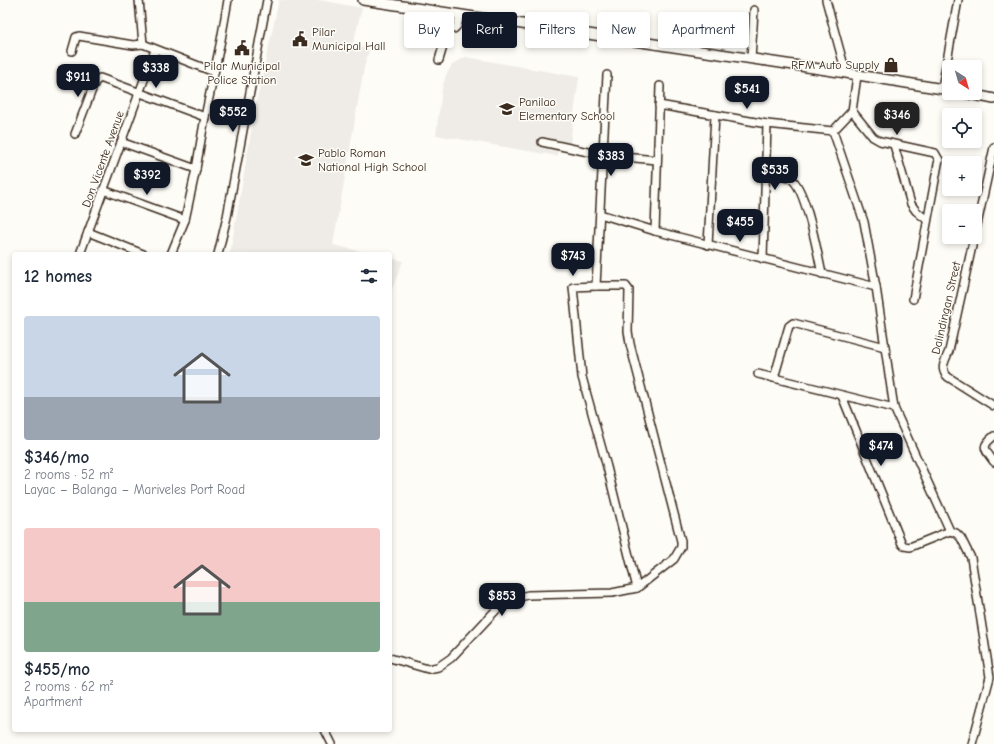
<!DOCTYPE html>
<html lang="en">
<head>
<meta charset="utf-8">
<style>
	body { margin:0; font-family:"Comic Neue",sans-serif; background:#f2f2f3; color:#1f2937; height:100vh; display:flex; flex-direction:column; font-size:15px; white-space:nowrap }
	* { box-sizing:border-box; margin:0 }
	p { font-size:13px; color:#747a83 }
	.icon { flex:none; width:22px; height:22px; fill:none; stroke:currentColor; stroke-width:2; stroke-linecap:round; stroke-linejoin:round }
	.map { position:relative; flex:1; overflow:hidden }
	.sheet { position:absolute; left:12px; top:252px; width:380px; height:480px; display:flex; flex-direction:column; background:#fff; border-radius:4px; box-shadow:0 2px 6px #0003 }
	.sheet>* { flex:none }
	.banner { position:absolute; left:404px; top:12px; width:380px; height:36px; display:flex; gap:8px }
	.needle { width:26px; rotate:143deg }
	.controls { position:absolute; left:942px; top:60px; display:grid; gap:8px }
	.controls a { display:grid; place-items:center; width:40px; height:40px; border-radius:4px; background:#fff; box-shadow:0 2px 6px #0003; font-size:20px }
	.price { position:absolute; translate:-50% -34px; padding:0 9px; border-radius:8px; background:#111827; color:#fff; font-size:13px; line-height:26px; filter:drop-shadow(0 1px 2px #0008) }
	.price::after { content:''; position:absolute; left:50%; top:24px; width:12px; height:9px; margin-left:-6px; background:inherit; clip-path:polygon(0 0,100% 0,50% 100%) }
	.price.active { background:#222; color:#fff }
	ul { padding:0; list-style:none }
	li { display:grid; align-content:center; gap:8px; height:212px; padding:0 12px }
	li span { display:grid; place-items:center; height:124px; border-radius:4px; color:#555 }
	li>.icon { margin-inline-start:auto }
	span .icon { width:72px; height:72px; fill:#fffc; stroke-width:1 }
	li b { font-size:17px }
	h2 { display:flex; justify-content:space-between; align-items:center; height:48px; padding:0 12px; font-size:17px }
	.chip { padding:0 14px; border-radius:4px; background:#fff; box-shadow:0 2px 6px #0003; font-size:14px; line-height:36px }
	.chip.active { background:#111827; color:#fff }
	.map>svg:first-child { display:block }
	.built { fill:#efece7 }
	.lines { fill:none; stroke-linecap:round; stroke-linejoin:round }
	.minor-casing { stroke:#3b2a1e; stroke-width:10 }
	.major-casing { stroke:#3b2a1e; stroke-width:12 }
	.minor { stroke:#fdfcf7; stroke-width:7 }
	.major { stroke:#fdfcf7; stroke-width:9 }
	.labels { text-anchor:middle; stroke-width:3; stroke-linejoin:round; paint-order:stroke }
	.poi-label { font-size:12px; fill:#3b2a1e; stroke:#fdfcf7; text-anchor:start }
	.street-label { font-size:12px; fill:#3b2a1e; stroke:#fdfcf7 }
</style>
</head>
<body>
<div class="map">
<svg width="994" height="744" viewBox="0 0 994 744">
	<rect width="100%" height="100%" fill="#fdfcf7"/>
	<filter id="ink" filterUnits="userSpaceOnUse"><feTurbulence type="fractalNoise" baseFrequency=".025" numOctaves="2"/><feDisplacementMap in="SourceGraphic" scale="8" xChannelSelector="R" yChannelSelector="G"/><feConvolveMatrix kernelMatrix="1 2 1 2 8 2 1 2 1" color-interpolation-filters="sRGB"/></filter>
	<g filter="url(#ink)">
		<g class="built">
			<polygon points="279,0 320,0 362,8 353,44 369,50 364,68 333,245 373,254 230,254 256,104"/>
			<polygon points="465,57 579,77 570,144 560,142 557,156 436,135 442,89 446,75 452,65"/>
			<polygon points="390,258 403,261 390,294"/>
		</g>
		<g class="lines">
			<g class="minor-casing">
				<g id="minor">
					<polyline points="139,0 143,44"/>
					<polyline points="826,0 846,73"/>
					<polyline points="72,51 76,37 79,36 133,45 143,44 214,72"/>
					<polyline points="751,59 754,10"/>
					<polyline points="439,60 447,33 450,29 454,29 457,26 460,15"/>
					<polyline points="942,88 958,0"/>
					<polyline points="659,105 767,124 833,131"/>
					<polyline points="852,111 873,137 880,141 935,153 939,160 938,164 913,299"/>
					<polyline points="75,134 95,82 100,78 205,117"/>
					<polyline points="121,142 196,169"/>
					<polyline points="542,142 602,155 657,160"/>
					<polyline points="894,145 911,204 916,211 927,220"/>
					<path d="M766,173l24,5c16,8 28,78 32,96"/>
					<polyline points="103,190 185,220"/>
					<polyline points="600,214 655,231 876,287"/>
					<polyline points="655,231 660,86"/>
					<polyline points="88,232 143,254"/>
					<polyline points="975,234 994,147"/>
					<path d="M974,237l-25,114c-4,10 -10,18 -1,26l46,29"/>
					<polyline points="708,245 715,115"/>
					<polyline points="80,254 155,50"/>
					<polyline points="171,254 185,220 196,169 205,117 221,40 228,0"/>
					<polyline points="218,254 227,217 267,0"/>
					<polyline points="763,259 767,124"/>
					<polyline points="596,286 573,287 582,377 607,467 637,588"/>
					<polyline points="758,374 894,408"/>
					<polyline points="774,378 789,326 793,323 885,347"/>
					<polyline points="842,396 902,544 904,546 910,547 950,531 894,408 876,287 864,222 833,131 852,111 857,76"/>
					<path d="M994,436c-14,11 -9,13 0,26"/>
					<polyline points="950,531 956,533 961,538 971,558 990,677 972,744"/>
					<polyline points="390,658 428,669 438,667 451,658 496,610 508,600 528,595 612,593 637,588 674,559 681,547 681,541 630,344 628,331 629,290 626,286 596,286 607,75"/>
					<polyline points="325,730 332,744"/>
				</g>
			</g>
			<g class="major-casing">
				<g id="major">
					<polyline points="363,0 846,73 949,90"/>
					<polyline points="965,93 994,99"/>
				</g>
			</g>
			<use href="#minor" class="minor"/>
			<use href="#major" class="major"/>
		</g>
	</g>
	<defs>
		<g id="civic-bare" transform="scale(1.2)"><path d="M-.6-6.5H3V-4.5H.6V-3L4-1V1h2V6H-6V1h2V-1L-.6-3ZM-1.2 2.5V6h2.4V2.5Z" fill="#3b2a1e" stroke="#fdfcf7" stroke-width="2.5" paint-order="stroke"/></g>
		<g id="shop-bare" transform="scale(1.2)"><path d="M-5-2.5h2.3a2.7 3.5 0 0 1 5.4 0H5L5.5 6h-11ZM-1.5-2.5h3a1.5 2.3 0 0 0-3 0Z" fill="#3b2a1e" stroke="#fdfcf7" stroke-width="2.5" paint-order="stroke"/></g>
		<g id="school-bare" transform="scale(1.2)"><path d="M0-5L7-2L0 1L-7-2ZM-4 1L0 2.5L4 1V4Q0 6-4 4Z" fill="#3b2a1e" stroke="#fdfcf7" stroke-width="2.5" paint-order="stroke"/></g>
	</defs>
	<g fill-rule="evenodd">
		<use href="#civic-bare" x="300" y="39"/>
		<use href="#civic-bare" x="242" y="48"/>
		<use href="#shop-bare" x="891" y="65"/>
		<use href="#school-bare" x="507" y="109"/>
		<use href="#school-bare" x="306" y="160"/>
	</g>
	<g class="labels">
		<g class="poi-label">
			<text x="312" y="36">Pilar<tspan x="312" dy="14">Municipal Hall</tspan></text>
			<text x="879" y="69" text-anchor="end">RFM Auto Supply</text>
			<text x="242" y="70" text-anchor="middle">Pilar Municipal<tspan x="242" dy="14">Police Station</tspan></text>
			<text x="519" y="106">Panilao<tspan x="519" dy="14">Elementary School</tspan></text>
			<text x="318" y="157">Pablo Roman<tspan x="318" dy="14">National High School</tspan></text>
		</g>
		<g class="street-label">
			<text transform="translate(103 159) rotate(-70)" y="4">Don Vicente Avenue</text>
			<text transform="translate(946 308) rotate(-77)" y="4">Dalindingan Street</text>
		</g>
	</g>
</svg>
<div class="controls">
<a><svg class="needle" viewBox="-14 -14 28 28"><path d="M0-13l5 13h-10z" fill="#e53935"/><path d="M0 13l5-13h-10z" fill="#747a83"/></svg></a>
<a><svg class="icon" aria-label="locate" viewBox="0 0 24 24"><circle cx="12" cy="12" r="6"/><path d="M12 2v4M12 18v4M2 12h4M18 12h4"/></svg></a>
<a>+</a>
<a>−</a>
</div>
<b class="price" style="left:156px;top:89px">$338</b>
<b class="price" style="left:78px;top:98px">$911</b>
<b class="price" style="left:747px;top:110px">$541</b>
<b class="price" style="left:233px;top:133px">$552</b>
<b class="price active" style="left:897px;top:136px">$346</b>
<b class="price" style="left:611px;top:177px">$383</b>
<b class="price" style="left:775px;top:191px">$535</b>
<b class="price" style="left:147px;top:196px">$392</b>
<b class="price" style="left:740px;top:243px">$455</b>
<b class="price" style="left:573px;top:277px">$743</b>
<b class="price" style="left:881px;top:467px">$474</b>
<b class="price" style="left:502px;top:617px">$853</b>
<div class="banner">
<a class="chip">Buy</a>
<a class="chip active">Rent</a>
<a class="chip">Filters</a>
<a class="chip">New</a>
<a class="chip">Apartment</a>
</div>
<section class="sheet">
<h2>12 homes<svg class="icon" aria-label="filters" viewBox="0 0 24 24"><path d="M4 7h16M4 17h16"/><circle cx="9" cy="7" r="2"/><circle cx="15" cy="17" r="2"/></svg></h2>
<ul>
<li><span style="background:linear-gradient(#c9d6e8 65%,#9aa5b1 0)"><svg class="icon" aria-label="home" viewBox="0 0 24 24"><path d="M3 11l9-7 9 7M6 9v11h12V9"/></svg></span><div><b>$346/mo</b><p>2 rooms · 52 m²</p><p>Layac – Balanga – Mariveles Port Road</p></div></li>
<li><span style="background:linear-gradient(#f6c9c9 60%,#7fa58c 0)"><svg class="icon" aria-label="home" viewBox="0 0 24 24"><path d="M3 11l9-7 9 7M6 9v11h12V9"/></svg></span><div><b>$455/mo</b><p>2 rooms · 62 m²</p><p>Apartment</p></div></li>
</ul>
</section>
</div>
</body>
</html>
